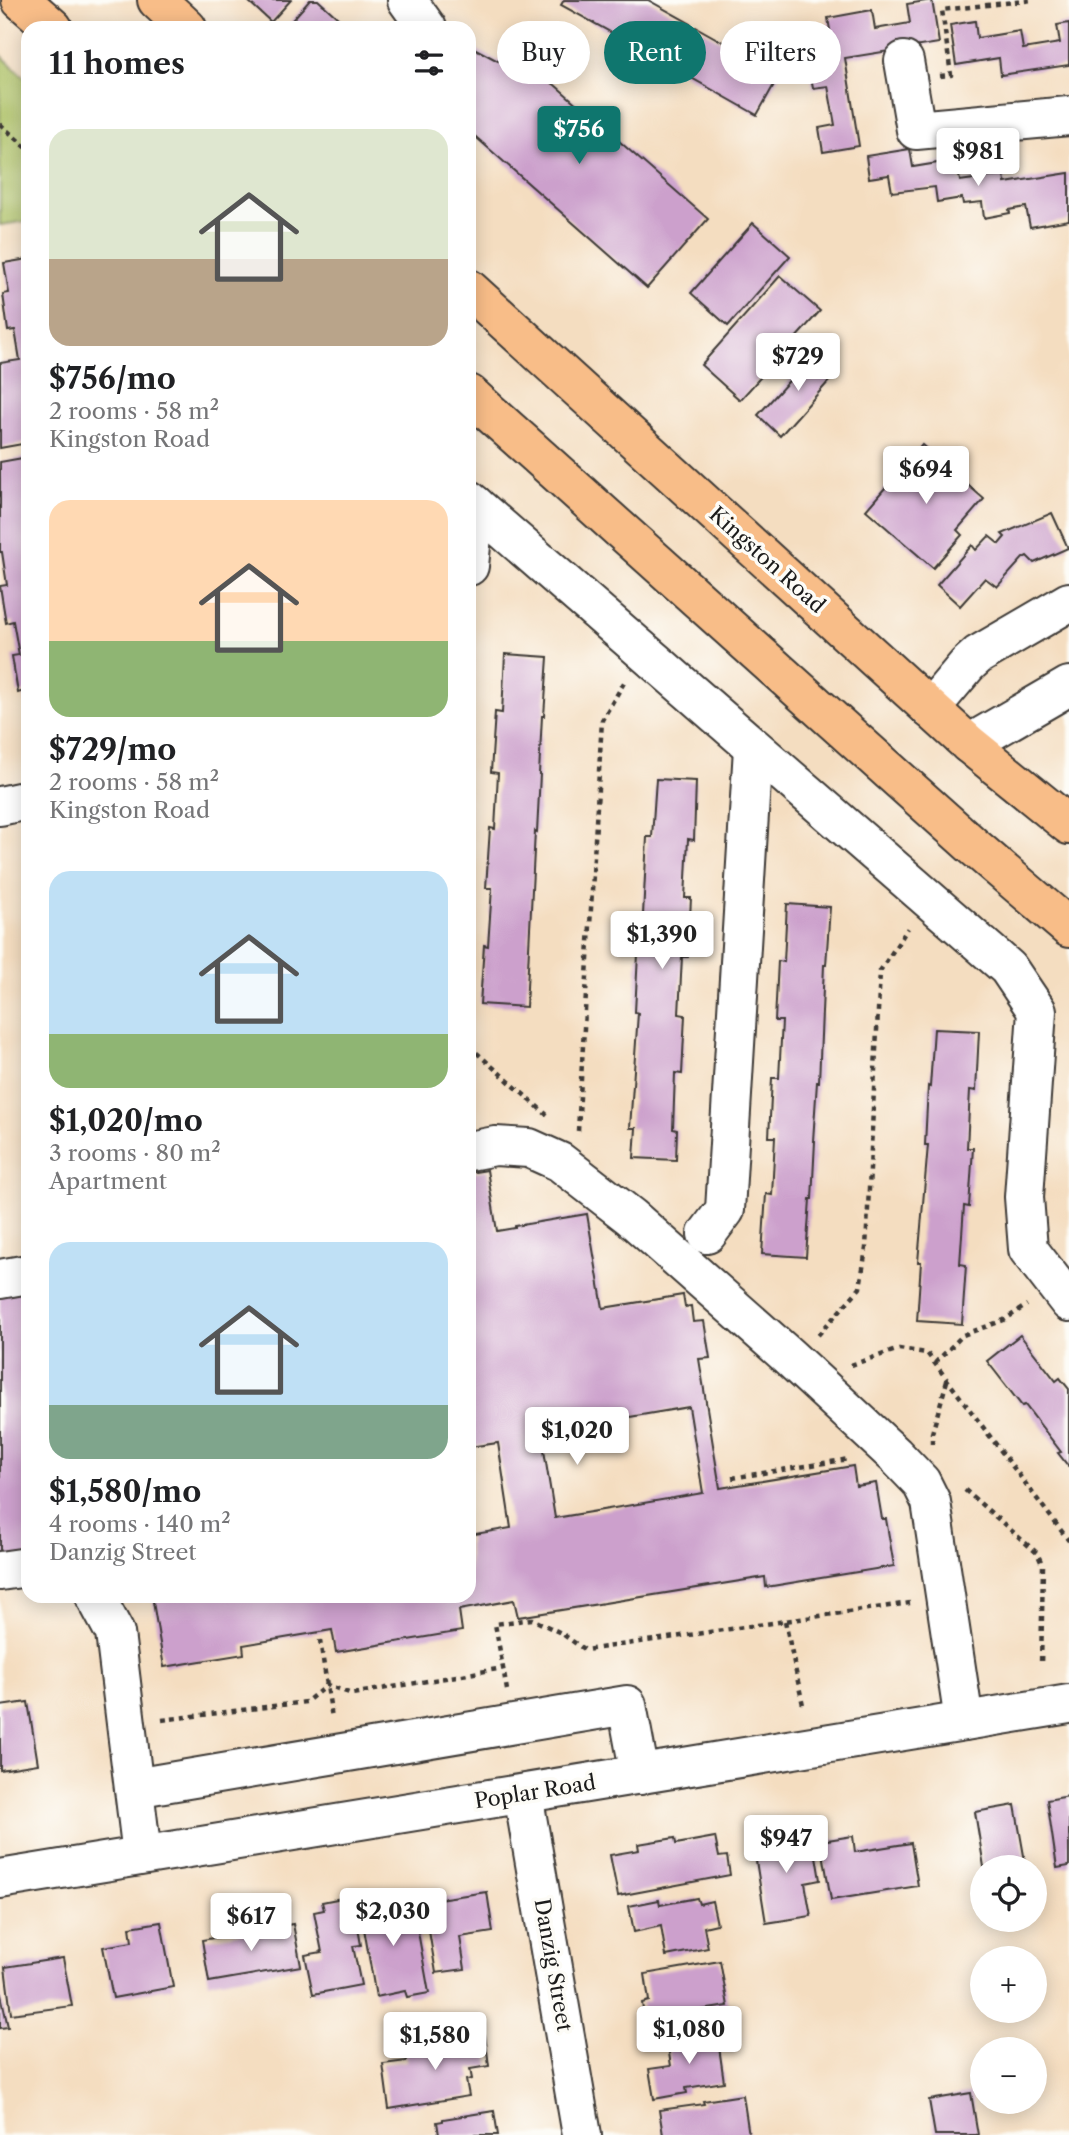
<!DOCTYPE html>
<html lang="en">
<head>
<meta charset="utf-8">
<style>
	body { margin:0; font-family:"Libre Caslon Text",serif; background:#f6f6f6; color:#202124; height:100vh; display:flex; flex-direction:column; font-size:26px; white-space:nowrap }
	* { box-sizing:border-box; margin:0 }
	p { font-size:23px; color:#757577 }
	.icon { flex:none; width:38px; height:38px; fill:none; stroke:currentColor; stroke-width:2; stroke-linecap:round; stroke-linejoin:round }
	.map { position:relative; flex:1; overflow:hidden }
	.side { position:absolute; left:21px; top:21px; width:455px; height:1582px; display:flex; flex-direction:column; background:#fff; border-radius:21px; box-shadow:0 4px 18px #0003 }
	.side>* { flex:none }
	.hud { position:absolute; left:497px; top:21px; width:466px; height:63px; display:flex; gap:14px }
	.tools { position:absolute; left:970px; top:1855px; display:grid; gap:14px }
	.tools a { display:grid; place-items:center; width:77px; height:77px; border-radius:50%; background:#fff; box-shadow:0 4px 18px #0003; font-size:35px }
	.price { position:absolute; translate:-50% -60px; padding:0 16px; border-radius:7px; background:#fff; color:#222; font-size:23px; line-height:46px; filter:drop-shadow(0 2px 4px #0008) }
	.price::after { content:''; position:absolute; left:50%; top:42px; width:21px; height:16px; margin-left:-10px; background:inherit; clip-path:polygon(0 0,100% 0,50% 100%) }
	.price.current { background:#0f766e; color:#fff }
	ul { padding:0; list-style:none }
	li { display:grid; align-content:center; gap:14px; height:371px; padding:0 28px }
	li span { display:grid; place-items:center; height:217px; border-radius:21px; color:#555 }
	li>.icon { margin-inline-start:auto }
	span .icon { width:126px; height:126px; fill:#fffc; stroke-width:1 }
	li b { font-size:30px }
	h2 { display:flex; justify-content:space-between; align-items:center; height:84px; padding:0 28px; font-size:30px }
	.pill { padding:0 24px; border-radius:32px; background:#fff; box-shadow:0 4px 18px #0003; font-size:24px; line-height:63px }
	.pill.current { background:#0f766e; color:#fff }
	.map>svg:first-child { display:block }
	.green { fill:#acc064; stroke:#646e40; stroke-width:2 }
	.building { fill:#cca0cc; fill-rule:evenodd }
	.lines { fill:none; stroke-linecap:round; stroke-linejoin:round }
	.minor-casing { stroke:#3c3935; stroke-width:42 }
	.major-casing { stroke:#3c3935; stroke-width:42 }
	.path { stroke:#3c3935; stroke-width:4.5; stroke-dasharray:5 5; stroke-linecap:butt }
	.minor { stroke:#fff; stroke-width:38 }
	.major { stroke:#f8bd88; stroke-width:38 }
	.labels { text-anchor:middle; stroke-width:7; stroke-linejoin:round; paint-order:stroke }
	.street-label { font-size:21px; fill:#1c1c1c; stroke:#fdfcf7 }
</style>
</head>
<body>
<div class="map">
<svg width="1069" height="2135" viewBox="0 0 1069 2135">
	<rect width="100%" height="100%" fill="#fdfcf7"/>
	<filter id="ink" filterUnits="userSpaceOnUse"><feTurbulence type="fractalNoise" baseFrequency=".0143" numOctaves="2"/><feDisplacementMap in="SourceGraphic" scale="14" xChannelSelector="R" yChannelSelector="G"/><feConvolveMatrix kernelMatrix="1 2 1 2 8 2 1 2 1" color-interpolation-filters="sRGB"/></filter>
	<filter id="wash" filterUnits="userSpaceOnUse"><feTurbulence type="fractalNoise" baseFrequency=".00686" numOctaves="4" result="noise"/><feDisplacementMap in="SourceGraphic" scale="28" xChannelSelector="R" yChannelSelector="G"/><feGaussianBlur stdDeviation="1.57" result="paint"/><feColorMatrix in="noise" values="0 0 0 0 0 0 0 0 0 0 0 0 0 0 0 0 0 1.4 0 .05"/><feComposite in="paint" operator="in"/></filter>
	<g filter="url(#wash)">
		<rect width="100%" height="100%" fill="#f4ddc0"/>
		<polygon class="green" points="0,54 28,81 28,221 0,225"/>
		<g id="blocks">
			<g class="building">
				<polygon points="247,0 291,0 271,22"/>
				<polygon points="310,0 318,0 349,28 285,28"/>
				<polygon points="564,0 648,0 691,24 668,64 561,5"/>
				<polygon points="932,0 939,43 845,58 859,146 823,152 819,128 835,125 828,86 813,88 805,40 831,36 828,18 872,10 875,29 910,23 907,4"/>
				<polygon points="975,21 977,38 1020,31 1023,49 1060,43 1057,25 1069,23 1069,65 1001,75 999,58 956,65 950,25"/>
				<polygon points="696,27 780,74 757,115 674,68"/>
				<polygon points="472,47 498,61 504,55 555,85 708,219 647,288 469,131 469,50"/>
				<polygon points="910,149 913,167 956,160 960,181 1004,175 1005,183 1069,173 1069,220 1030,227 1026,207 1009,210 1010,213 984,218 982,202 963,204 962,198 937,202 935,187 892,192 889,175 869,178 866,156"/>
				<polygon points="753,223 790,256 728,326 691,293"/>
				<polygon points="28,259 28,443 0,448 0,363 20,360 15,330 8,331 3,294 9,293 4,263"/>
				<polygon points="780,276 820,311 740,400 701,365"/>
				<polygon points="816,351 838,371 780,436 758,415"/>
				<polygon points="922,445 984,499 957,530 962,535 933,568 866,510"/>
				<polygon points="28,457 28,705 26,705 24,691 18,693 12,656 19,655 13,621 6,623 0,586 7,585 2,552 0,552 0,462"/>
				<polygon points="1052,513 1068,548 1034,563 1027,556 1023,558 997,587 985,578 960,606 937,585 972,545 976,550 989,536 999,544 1005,537 1002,534"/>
				<polygon points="505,654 548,657 544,716 542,716 539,774 540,774 537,832 535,831 526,1007 480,1004 484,945 488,946 492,888 486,888 490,828 495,829 498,773 491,772 495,712 502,713"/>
				<polygon points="656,779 696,781 694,840 688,839 685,898 691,898 688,957 682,957 679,1014 685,1015 682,1074 675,1073 673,1129 677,1130 676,1160 634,1158 636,1128 630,1128 638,1013 635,1012 638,954 641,954 647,837 652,837"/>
				<polygon points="787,904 830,907 826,965 824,965 819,1082 817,1082 813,1141 815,1141 812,1199 810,1199 806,1257 762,1254 766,1194 772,1195 775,1137 769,1137 772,1078 779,1078 782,1021 775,1021 778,961 784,962"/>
				<polygon points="934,1029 979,1031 976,1091 970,1090 967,1148 973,1148 969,1207 964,1206 960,1264 966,1265 962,1324 917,1321 921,1262 918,1262 928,1145 925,1145 928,1086 930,1087"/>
				<path d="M487,1170l10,61 18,-3v-2l72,-12 16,94 80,-13 2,12 6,-1 2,16 11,-1 6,37 -11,1 21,129 133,-22 3,20 20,-3 6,36h4l8,47 -128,21 -1,-10 -247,40 -4,-17 -55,10 3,21 -126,21 -4,-22 -89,15 1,9 -80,13 -12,-71h317v-61l42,-7 -13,-85 -29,4v-274zM689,1407l14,86 -148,25 -14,-86z"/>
				<polygon points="28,1287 28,1556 0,1561 0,1291"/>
				<polygon points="1020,1335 1056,1381 1060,1378 1069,1389 1069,1467 1058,1453 1061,1452 1025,1405 1022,1406 987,1361"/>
				<polygon points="28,1702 38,1764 0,1770 0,1706"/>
				<polygon points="1069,1796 1069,1866 1057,1868 1047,1800"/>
				<polygon points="1015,1805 1026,1867 984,1867 975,1812"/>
				<polygon points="812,1832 820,1880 805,1883 811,1916 766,1923 753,1842"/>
				<polygon points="853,1836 855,1852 911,1843 918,1886 831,1900 821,1841"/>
				<polygon points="715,1837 719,1857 727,1856 730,1875 618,1896 610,1855 639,1850 638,1844 675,1838 676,1844"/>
				<polygon points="487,1892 493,1932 460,1937 465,1969 436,1973 424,1901"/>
				<polygon points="393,1893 398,1918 415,1915 429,1993 407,1997 405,1991 376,1997 359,1900"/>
				<polygon points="342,1898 344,1906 354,1905 361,1945 353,1946 361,1985 313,1994 305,1955 322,1952 314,1912 324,1910 322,1902"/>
				<polygon points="697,1898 699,1904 712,1901 717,1924 704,1927 708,1948 666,1956 661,1926 634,1932 629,1906 659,1900 660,1905"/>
				<polygon points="161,1922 173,1987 113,1998 103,1947 132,1942 130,1927"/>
				<polygon points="293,1924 301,1966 209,1982 202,1940"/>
				<polygon points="63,1958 72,2006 11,2014 5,1967"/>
				<polygon points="720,1961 728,2006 694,2011 696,2023 646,2031 642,2003 649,2001 645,1974"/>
				<polygon points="0,1990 8,2027 0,2028"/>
				<polygon points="717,2033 724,2082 686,2088 687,2093 654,2099 649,2069 671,2066 667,2040"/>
				<polygon points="485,2035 489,2066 470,2069 472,2079 466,2080 469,2096 389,2109 383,2064 407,2061 405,2050 418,2048 418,2045"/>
				<polygon points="971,2093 978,2135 935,2135 929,2100"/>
				<polygon points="743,2095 749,2135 663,2135 659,2110 704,2104 703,2101"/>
				<polygon points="494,2111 498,2135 439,2135 437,2122 443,2121 443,2119"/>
			</g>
		</g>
	</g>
	<g filter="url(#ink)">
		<use href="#blocks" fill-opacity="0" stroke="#3c3935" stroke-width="2"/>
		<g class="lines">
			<g class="minor-casing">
				<g id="minor">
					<polyline points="407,0 427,28"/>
					<polyline points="904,61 916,130 1069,116"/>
					<polyline points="469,500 1008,968 1037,1011 1024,1197 1028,1249 1069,1302"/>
					<polyline points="469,566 475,505"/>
					<polyline points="930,709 967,665 978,655 1069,602"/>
					<polyline points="969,744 1069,686"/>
					<polyline points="0,806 28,800"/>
					<polyline points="469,1151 495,1146 529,1148 560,1162 631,1217 787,1355 895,1455 921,1482 931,1502 964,1721"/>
					<polyline points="707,1234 725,1210 753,748"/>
					<polyline points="0,1279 28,1274"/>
					<polyline points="0,1571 28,1567"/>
					<polyline points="95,1596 115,1633 142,1855"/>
					<polyline points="134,1788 627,1705 640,1775"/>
					<polyline points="523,1794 582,2135"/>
					<polyline points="0,1879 1069,1704"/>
				</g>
			</g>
			<g class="major-casing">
				<g id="major">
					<polyline points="21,0 53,28"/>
					<polyline points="157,0 187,28"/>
					<polyline points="469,289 969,744 1069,825"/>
					<polyline points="469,394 972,845 1069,928"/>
				</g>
			</g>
			<g class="path">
				<polyline points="940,76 951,75 942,10 1033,0"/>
				<polyline points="0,124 28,149"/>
				<polyline points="469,1046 547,1115"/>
				<polyline points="578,1131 602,720 625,681"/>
				<polyline points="818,1335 860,1288 866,1248 880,971 908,928"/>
				<polyline points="935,1363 963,1335 1004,1320 1027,1305"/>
				<polyline points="851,1365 899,1349 927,1353 1069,1541"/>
				<polyline points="932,1444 932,1433 947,1381"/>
				<polyline points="732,1478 849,1459"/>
				<polyline points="965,1490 1037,1553 1043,1566 1041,1666"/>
				<polyline points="785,1621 803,1705"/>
				<polyline points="320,1640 332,1718"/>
				<polyline points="507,1690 495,1624 532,1619 561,1633 585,1650 910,1603"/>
				<polyline points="162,1720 306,1702 327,1685 352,1694 503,1668"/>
			</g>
			<use href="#minor" class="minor"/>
			<use href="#major" class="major"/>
		</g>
	</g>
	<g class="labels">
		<g class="street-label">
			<text transform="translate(767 560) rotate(42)" y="7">Kingston Road</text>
			<text transform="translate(535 1792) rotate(-9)" y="7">Poplar Road</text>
			<text transform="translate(553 1965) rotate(80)" y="7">Danzig Street</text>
		</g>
	</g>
</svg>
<div class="tools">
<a><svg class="icon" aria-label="locate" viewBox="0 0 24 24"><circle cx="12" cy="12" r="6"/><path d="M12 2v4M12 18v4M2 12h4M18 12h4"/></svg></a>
<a>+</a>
<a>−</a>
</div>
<b class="price current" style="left:579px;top:166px">$756</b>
<b class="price" style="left:978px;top:188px">$981</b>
<b class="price" style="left:798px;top:393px">$729</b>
<b class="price" style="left:926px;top:506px">$694</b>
<b class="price" style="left:662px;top:971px">$1,390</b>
<b class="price" style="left:577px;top:1467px">$1,020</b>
<b class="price" style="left:786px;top:1875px">$947</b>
<b class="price" style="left:393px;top:1948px">$2,030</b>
<b class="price" style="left:251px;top:1953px">$617</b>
<b class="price" style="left:689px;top:2066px">$1,080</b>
<b class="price" style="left:435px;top:2072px">$1,580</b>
<div class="hud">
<a class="pill">Buy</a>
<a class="pill current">Rent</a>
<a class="pill">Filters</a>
</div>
<section class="side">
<h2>11 homes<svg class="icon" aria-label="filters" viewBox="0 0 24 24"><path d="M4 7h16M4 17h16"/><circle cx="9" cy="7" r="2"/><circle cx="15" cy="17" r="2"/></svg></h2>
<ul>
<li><span style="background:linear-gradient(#dfe7d0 60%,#b9a48a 0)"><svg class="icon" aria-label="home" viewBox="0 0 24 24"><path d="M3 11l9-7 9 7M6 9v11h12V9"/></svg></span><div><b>$756/mo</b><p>2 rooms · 58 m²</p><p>Kingston Road</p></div></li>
<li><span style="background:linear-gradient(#ffd9b3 65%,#8fb573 0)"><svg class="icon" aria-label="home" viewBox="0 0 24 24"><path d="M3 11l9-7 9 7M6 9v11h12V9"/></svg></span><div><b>$729/mo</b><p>2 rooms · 58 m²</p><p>Kingston Road</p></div></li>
<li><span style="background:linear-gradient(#bfe0f5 75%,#8fb573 0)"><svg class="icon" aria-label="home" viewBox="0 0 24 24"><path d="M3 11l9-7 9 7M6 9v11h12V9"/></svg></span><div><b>$1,020/mo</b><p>3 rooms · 80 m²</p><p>Apartment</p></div></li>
<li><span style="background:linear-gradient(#bfe0f5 75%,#7fa58c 0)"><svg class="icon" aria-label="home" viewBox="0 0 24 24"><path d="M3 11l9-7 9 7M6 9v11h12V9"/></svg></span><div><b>$1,580/mo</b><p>4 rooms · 140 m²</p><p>Danzig Street</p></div></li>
</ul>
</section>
</div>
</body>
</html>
